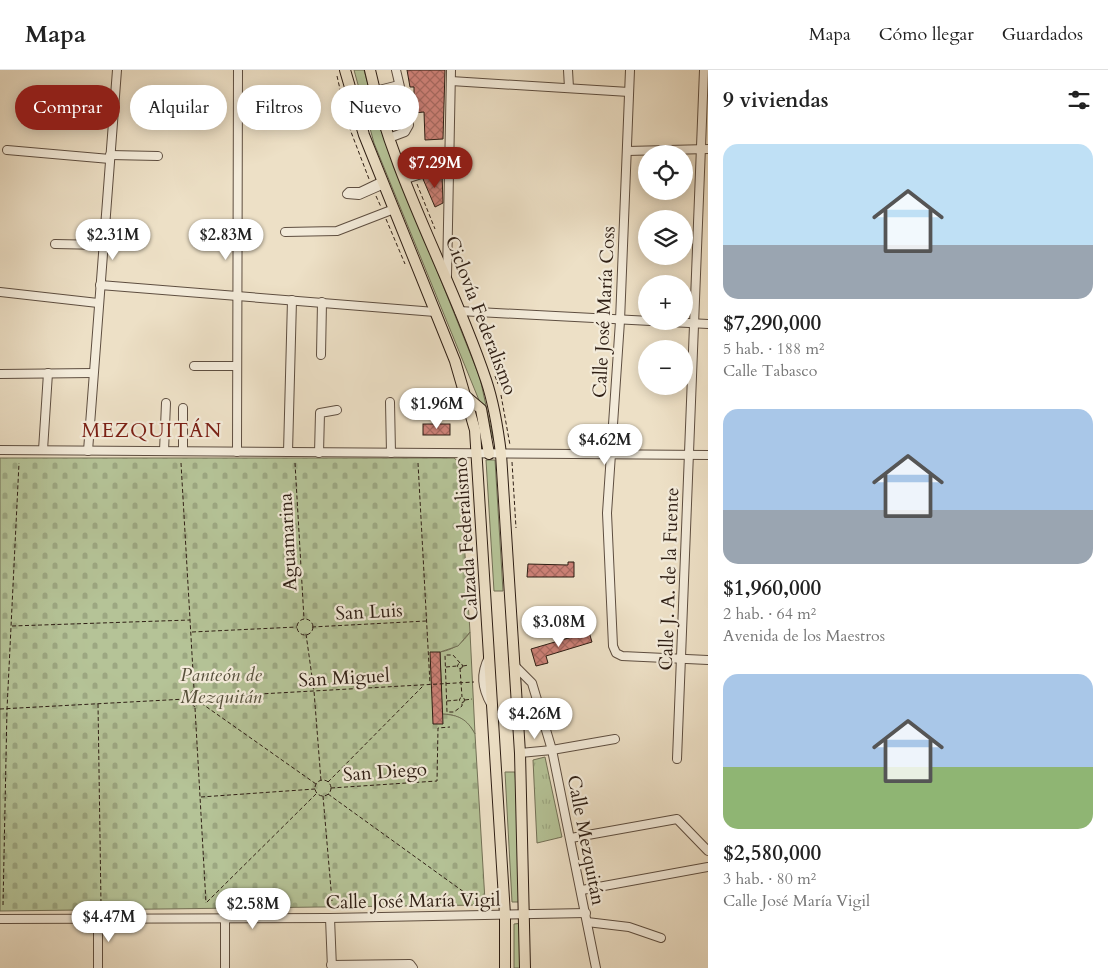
<!DOCTYPE html>
<html lang="es">
<head>
<meta charset="utf-8">
<style>
	body { margin:0; font-family:Cardo,serif; background:#f2f2f2; color:#222; height:100vh; display:flex; flex-direction:column; font-size:19px; white-space:nowrap }
	* { box-sizing:border-box; margin:0 }
	p { font-size:16px; color:#767676 }
	.icon { flex:none; width:28px; height:28px; fill:none; stroke:currentColor; stroke-width:2; stroke-linecap:round; stroke-linejoin:round }
	.map { position:relative; flex:1; overflow:hidden }
	.panel { display:flex; flex-direction:column; background:#fff; width:400px }
	.panel>* { flex:none }
	.hud { position:absolute; left:15px; top:15px; width:475px; height:45px; display:flex; gap:10px }
	.buttons { position:absolute; left:638px; top:75px; display:grid; gap:10px }
	.buttons a { display:grid; place-items:center; width:55px; height:55px; border-radius:50%; background:#fff; box-shadow:0 2px 12px #0003; font-size:25px }
	.price { position:absolute; translate:-50% -42px; padding:0 11px; border-radius:18px; background:#fff; color:#222; font-size:16px; line-height:32px; filter:drop-shadow(0 1px 2px #0008) }
	.price::after { content:''; position:absolute; left:50%; top:30px; width:15px; height:11px; margin-left:-8px; background:inherit; clip-path:polygon(0 0,100% 0,50% 100%) }
	.price.selected { background:#8f2418; color:#fff }
	ul { padding:0; list-style:none }
	li { display:grid; align-content:center; gap:10px; height:265px; padding:0 15px }
	li span { display:grid; place-items:center; height:155px; border-radius:15px; color:#555 }
	li>.icon { margin-inline-start:auto }
	span .icon { width:90px; height:90px; fill:#fffc; stroke-width:1 }
	li b { font-size:21px }
	h2 { display:flex; justify-content:space-between; align-items:center; height:60px; padding:0 15px; font-size:21px }
	.pill { padding:0 18px; border-radius:22px; background:#fff; box-shadow:0 2px 12px #0003; font-size:18px; line-height:45px }
	.pill.selected { background:#8f2418; color:#fff }
	header { display:flex; align-items:center; gap:30px; box-sizing:border-box; height:70px; padding:0 25px; background:#fff; border-bottom:1px solid #e0e0e0 }
	header strong { font-size:24px }
	nav { display:flex; gap:28px; margin-inline-start:auto; font-size:18px }
	main { display:flex; flex:1; min-height:0 }
	.map>svg:first-child { display:block }
	.green { fill:#b5c397; stroke:#727056 }
	.cemetery { fill:url(#cemetery-stones); stroke:#727056 }
	.park { fill:url(#park-tufts); stroke:#727056 }
	.building { fill:url(#building-cross-hatch); stroke:#2e1e14 }
	.lines { fill:none; stroke-linecap:round; stroke-linejoin:round }
	.minor-casing { stroke:#5e4e40; stroke-width:10 }
	.major-casing { stroke:#2e1e14; stroke-width:12 }
	.path { stroke:#2e1e14; stroke-width:1; stroke-dasharray:4 2.5; stroke-linecap:butt }
	.minor { stroke:#f3ebda; stroke-width:8 }
	.major { stroke:#ede0c6; stroke-width:10 }
	.labels { text-anchor:middle; stroke-width:4.5; stroke-linejoin:round; paint-order:stroke }
	.street-label { font-size:19px; fill:#2e1e14; stroke:#f3ebda }
	.park-label { font-size:19px; font-style:italic; fill:#56503b; stroke:#f3ebda }
	.neighbourhood-label { font-size:20px; letter-spacing:1px; fill:#7a1f14; stroke:#f3ebda }
</style>
</head>
<body>
<header>
<strong>Mapa</strong>
<nav><a>Mapa</a><a>Cómo llegar</a><a>Guardados</a></nav>
</header>
<main>
<div class="map">
<svg width="708" height="898" viewBox="0 0 708 898">
	<defs>
		<pattern id="cemetery-stones" width="16" height="16" patternUnits="userSpaceOnUse" patternTransform="scale(1.25)"><rect width="16" height="16" fill="#b5c397"/><path d="M2 7V4a2 2 0 0 1 4 0v3zM10 15v-3a2 2 0 0 1 4 0v3z" fill="#9ca781"/></pattern>
		<pattern id="park-tufts" width="24" height="20" patternUnits="userSpaceOnUse" patternTransform="scale(1.25)"><rect width="24" height="20" fill="#b5c397"/><path d="M3 7l-1-3M5 7V3M7 7l1-3M15 17l-1-3M17 17v-4M19 17l1-3" fill="none" stroke="#9ca781"/></pattern>
		<pattern id="building-cross-hatch" width="8" height="8" patternUnits="userSpaceOnUse" patternTransform="scale(1.25)"><rect width="8" height="8" fill="#cd8177"/><path d="M0 0l8 8M0 8l8-8" fill="none" stroke="#a76960"/></pattern>
	</defs>
	<rect width="100%" height="100%" fill="#ede0c6"/>
	<filter id="stains"><feTurbulence type="fractalNoise" baseFrequency=".004" numOctaves="4"/><feColorMatrix values="0 0 0 0 .2 0 0 0 0 .09 0 0 0 0 .02 0 0 0 .5 -.17"/></filter>
	<radialGradient id="worn" r=".72"><stop offset=".6" stop-color="#630" stop-opacity="0"/><stop offset="1" stop-color="#630" stop-opacity=".3"/></radialGradient>
	<g class="green">
		<polygon points="354,0 364,0 380,58 480,308 493,368 489,368 483,340 374,73"/>
		<polygon points="486,390 495,390 503,521 494,521"/>
		<path d="M470,562l5,102c-7,-13 -17,-20 -33,-20l-2,-62c13,-2 23,-9 30,-20z"/>
		<polygon points="505,702 515,702 523,832 512,832"/>
		<polygon points="523,853 524,898 514,898 514,854"/>
	</g>
	<path class="cemetery" d="M0,388h454l5,4 11,170 -12,14 -18,6 2,62c17,1 25,5 33,20l10,167 -2,4 -483,6z"/>
	<polygon class="park" points="545,687 562,767 537,773 533,690"/>
	<g class="building">
		<polygon points="407,0 445,0 443,69 425,70 424,42 414,43 414,17 410,17"/>
		<polygon points="442,103 443,133 435,137 423,109"/>
		<rect x="423" y="354" width="27" height="11"/>
		<polygon points="568,492 574,492 574,507 527,507 528,494 568,495"/>
		<polygon points="589,562 592,572 546,586 548,593 536,596 531,579"/>
		<polygon points="430,582 440,582 443,654 433,654"/>
	</g>
	<g class="lines">
		<g class="minor-casing">
			<g id="minor">
				<polyline points="568,0 569,18"/>
				<polyline points="630,0 620,251 607,443 613,576 616,583 622,586 708,590"/>
				<polyline points="451,11 629,22"/>
				<polyline points="375,21 399,15"/>
				<polyline points="389,68 405,62 409,55 396,0"/>
				<polyline points="7,80 110,89"/>
				<polyline points="627,81 708,79"/>
				<polyline points="110,85 158,86"/>
				<polyline points="406,109 449,95"/>
				<polyline points="383,111 360,122 349,122 347,124 359,125 384,114"/>
				<polyline points="285,162 337,161 394,139"/>
				<polyline points="55,174 103,175"/>
				<polyline points="447,206 451,0"/>
				<polyline points="100,215 435,242"/>
				<polyline points="0,222 98,233"/>
				<polyline points="459,241 708,254"/>
				<polyline points="321,285 322,232"/>
				<polyline points="194,296 237,296"/>
				<polyline points="0,304 93,303"/>
				<polyline points="390,332 391,383"/>
				<polyline points="0,380 708,385"/>
				<polyline points="43,380 48,303"/>
				<polyline points="88,381 117,0"/>
				<polyline points="164,381 166,333"/>
				<polyline points="183,381 183,338"/>
				<polyline points="237,382 238,0"/>
				<polyline points="288,382 292,230"/>
				<polyline points="319,383 320,343 337,340"/>
				<path d="M489,587c-9,17 -7,31 2,47"/>
				<polyline points="514,595 532,613 552,680 596,898"/>
				<polyline points="520,683 552,680 615,669"/>
				<polyline points="677,689 704,0"/>
				<polyline points="571,768 677,749 708,781"/>
				<polyline points="582,820 708,797"/>
				<polyline points="330,848 332,898"/>
				<polyline points="0,849 330,848 586,843"/>
				<polyline points="225,849 225,898"/>
				<polyline points="587,852 629,857 661,868"/>
				<polyline points="331,895 410,894 413,898"/>
				<polyline points="98,898 98,848"/>
			</g>
		</g>
		<g class="major-casing">
			<g id="major">
				<polyline points="345,0 364,65 455,291 475,360 505,845 505,898"/>
				<path d="M370,0c23,108 81,205 116,310 8,24 12,49 15,74l19,299 5,215"/>
				<polyline points="468,328 481,339 489,384"/>
			</g>
		</g>
		<g class="path">
			<polyline points="337,6 348,54 369,109"/>
			<polyline points="417,114 435,159"/>
			<polyline points="376,126 381,137"/>
			<polyline points="386,149 405,194"/>
			<polyline points="495,306 498,314"/>
			<polyline points="501,325 510,375"/>
			<polyline points="512,392 516,458"/>
			<polyline points="181,393 194,619 186,629 195,637 205,627 194,619"/>
			<polyline points="295,393 304,549"/>
			<polyline points="418,393 430,614"/>
			<circle cx="305" cy="557" r="8"/>
			<polyline points="12,556 190,550"/>
			<polyline points="312,557 426,551"/>
			<polyline points="192,562 297,557"/>
			<polyline points="306,564 314,621 321,711"/>
			<polyline points="460,593 453,585 445,585 447,642 454,642 462,636 462,632"/>
			<circle cx="460" cy="596" r="2.5"/>
			<polyline points="463,596 469,595"/>
			<polyline points="446,597 457,596"/>
			<polyline points="460,598 462,627"/>
			<polyline points="206,627 474,612"/>
			<circle cx="462" cy="630" r="2.5"/>
			<polyline points="465,630 472,629"/>
			<polyline points="447,631 458,630"/>
			<polyline points="201,633 316,714"/>
			<polyline points="98,634 101,834"/>
			<polyline points="195,638 206,833"/>
			<polyline points="0,639 186,629"/>
			<circle cx="323" cy="718" r="8"/>
			<polyline points="328,712 424,615"/>
			<polyline points="331,718 437,711 438,658 450,657"/>
			<polyline points="328,724 475,830"/>
			<polyline points="323,726 332,831"/>
			<polyline points="201,727 315,719"/>
			<polyline points="207,832 317,723"/>
			<polyline points="3,835 7,639 19,393"/>
		</g>
		<use href="#minor" class="minor"/>
		<use href="#major" class="major"/>
	</g>
	<g class="labels">
		<g class="street-label">
			<text transform="translate(603 242) rotate(-87)" y="7">Calle José María Coss</text>
			<text transform="translate(482 245) rotate(69)" y="7">Ciclovía Federalismo</text>
			<text transform="translate(465 469) rotate(-94)" y="7">Calzada Federalismo</text>
			<text transform="translate(287 472) rotate(-93)" y="7">Aguamarina</text>
			<text transform="translate(668 509) rotate(-88)" y="7">Calle J. A. de la Fuente</text>
			<text transform="translate(369 541) rotate(-3)" y="7">San Luis</text>
			<text transform="translate(344 607) rotate(-3)" y="7">San Miguel</text>
			<text transform="translate(385 701) rotate(-4)" y="7">San Diego</text>
			<text transform="translate(587 770) rotate(79)" y="7">Calle Mezquitán</text>
			<text transform="translate(413 830) rotate(-1)" y="7">Calle José María Vigil</text>
		</g>
		<g class="park-label">
			<text x="221" y="611">Panteón de<tspan x="221" dy="22">Mezquitán</tspan></text>
		</g>
		<g class="neighbourhood-label">
			<text x="152" y="367">MEZQUITÁN</text>
		</g>
	</g>
	<rect width="100%" height="100%" filter="url(#stains)"/>
	<rect width="100%" height="100%" fill="url(#worn)"/>
</svg>
<div class="buttons">
<a><svg class="icon" aria-label="locate" viewBox="0 0 24 24"><circle cx="12" cy="12" r="6"/><path d="M12 2v4M12 18v4M2 12h4M18 12h4"/></svg></a>
<a><svg class="icon" aria-label="layers" viewBox="0 0 24 24"><path d="M12 4l9 5-9 5-9-5zM3 14l9 5 9-5"/></svg></a>
<a>+</a>
<a>−</a>
</div>
<b class="price selected" style="left:435px;top:119px">$7.29M</b>
<b class="price" style="left:113px;top:191px">$2.31M</b>
<b class="price" style="left:226px;top:191px">$2.83M</b>
<b class="price" style="left:437px;top:360px">$1.96M</b>
<b class="price" style="left:605px;top:396px">$4.62M</b>
<b class="price" style="left:559px;top:578px">$3.08M</b>
<b class="price" style="left:535px;top:670px">$4.26M</b>
<b class="price" style="left:253px;top:860px">$2.58M</b>
<b class="price" style="left:109px;top:873px">$4.47M</b>
<div class="hud">
<a class="pill selected">Comprar</a>
<a class="pill">Alquilar</a>
<a class="pill">Filtros</a>
<a class="pill">Nuevo</a>
</div>
</div>
<section class="panel">
<h2>9 viviendas<svg class="icon" aria-label="filters" viewBox="0 0 24 24"><path d="M4 7h16M4 17h16"/><circle cx="9" cy="7" r="2"/><circle cx="15" cy="17" r="2"/></svg></h2>
<ul>
<li><span style="background:linear-gradient(#bfe0f5 65%,#9aa5b1 0)"><svg class="icon" aria-label="home" viewBox="0 0 24 24"><path d="M3 11l9-7 9 7M6 9v11h12V9"/></svg></span><div><b>$7,290,000</b><p>5 hab. · 188 m²</p><p>Calle Tabasco</p></div></li>
<li><span style="background:linear-gradient(#a9c7e8 65%,#9aa5b1 0)"><svg class="icon" aria-label="home" viewBox="0 0 24 24"><path d="M3 11l9-7 9 7M6 9v11h12V9"/></svg></span><div><b>$1,960,000</b><p>2 hab. · 64 m²</p><p>Avenida de los Maestros</p></div></li>
<li><span style="background:linear-gradient(#a9c7e8 60%,#8fb573 0)"><svg class="icon" aria-label="home" viewBox="0 0 24 24"><path d="M3 11l9-7 9 7M6 9v11h12V9"/></svg></span><div><b>$2,580,000</b><p>3 hab. · 80 m²</p><p>Calle José María Vigil</p></div></li>
</ul>
</section>
</main>
</body>
</html>
